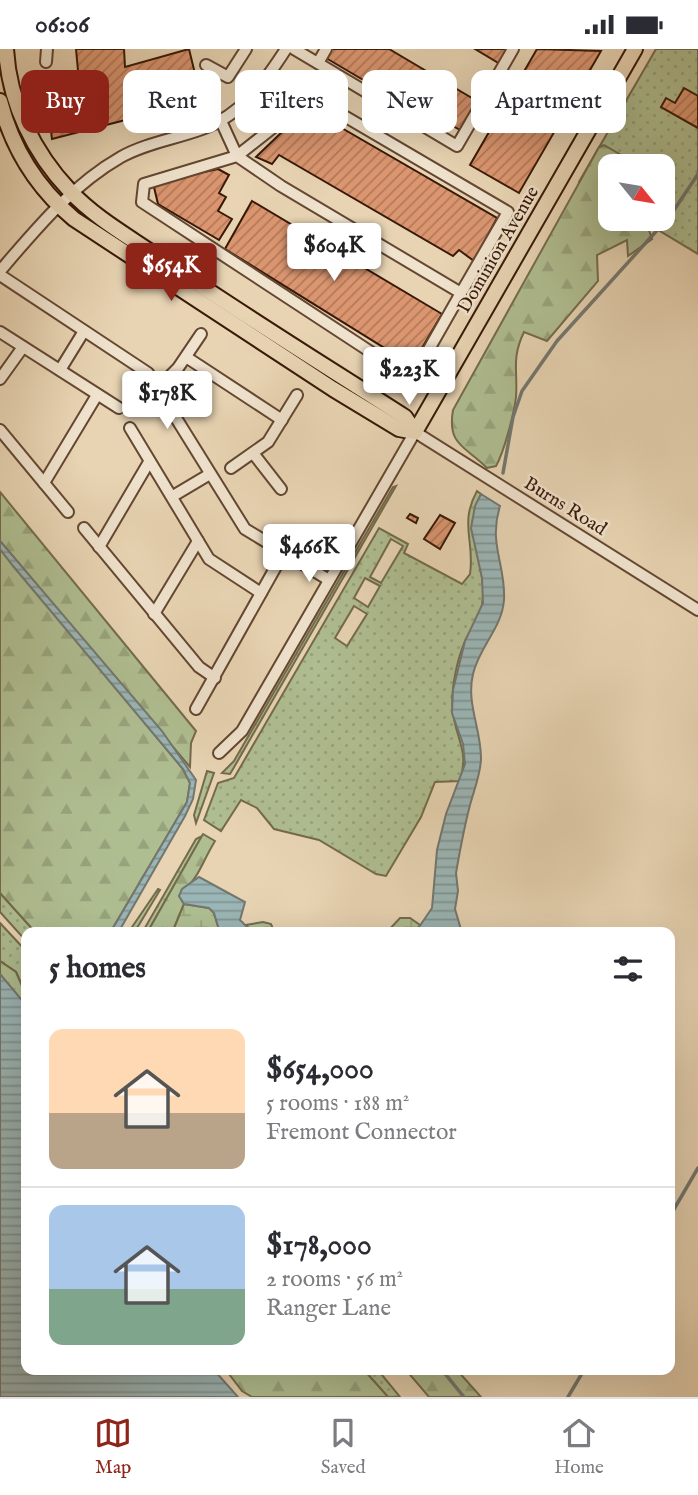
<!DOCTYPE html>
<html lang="en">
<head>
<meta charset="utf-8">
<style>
	body { margin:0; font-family:"IM FELL English",serif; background:#f2f2f3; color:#2b2b33; height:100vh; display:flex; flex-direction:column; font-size:26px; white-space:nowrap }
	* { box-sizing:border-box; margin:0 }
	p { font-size:23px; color:#7c7c81 }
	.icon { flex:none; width:38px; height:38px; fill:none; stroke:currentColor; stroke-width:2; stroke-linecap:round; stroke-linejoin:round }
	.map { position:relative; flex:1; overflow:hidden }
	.side { position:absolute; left:21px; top:878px; width:654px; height:448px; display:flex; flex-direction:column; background:#fff; border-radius:14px; box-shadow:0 7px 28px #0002 }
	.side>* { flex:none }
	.top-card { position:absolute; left:21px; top:21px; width:656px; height:63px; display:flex; gap:14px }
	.needle { width:46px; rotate:120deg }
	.tools { position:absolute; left:598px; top:105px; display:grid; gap:14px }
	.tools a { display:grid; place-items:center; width:77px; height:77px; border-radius:14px; background:#fff; box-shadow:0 7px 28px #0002; font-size:35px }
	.price { position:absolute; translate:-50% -60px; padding:0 16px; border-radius:7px; background:#fff; color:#222; font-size:23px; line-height:46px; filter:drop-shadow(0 2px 4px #0008) }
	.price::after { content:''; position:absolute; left:50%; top:42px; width:21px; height:16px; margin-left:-10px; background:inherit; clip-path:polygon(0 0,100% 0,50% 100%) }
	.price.current { background:#8f2418; color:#fff }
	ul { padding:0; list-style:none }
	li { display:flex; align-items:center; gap:21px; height:175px; padding:0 28px }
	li+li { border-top:2px solid #e1e1e2 }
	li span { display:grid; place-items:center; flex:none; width:196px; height:140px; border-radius:14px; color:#555 }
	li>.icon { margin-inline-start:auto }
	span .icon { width:84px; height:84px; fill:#fffc; stroke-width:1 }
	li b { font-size:30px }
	h2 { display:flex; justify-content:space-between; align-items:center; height:84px; padding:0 28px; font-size:30px }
	.tag { padding:0 24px; border-radius:14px; background:#fff; box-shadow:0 7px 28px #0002; font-size:24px; line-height:63px }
	.tag.current { background:#8f2418; color:#fff }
	.status { display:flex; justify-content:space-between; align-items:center; height:49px; padding:0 35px; background:#fff; direction:ltr }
	.status svg { height:19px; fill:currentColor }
	.tab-bar { display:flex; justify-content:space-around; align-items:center; height:98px; border-top:2px solid #e1e1e2; background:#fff; font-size:19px; color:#7c7c81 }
	.tab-bar a { display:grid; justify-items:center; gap:4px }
	.tab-bar .current { color:#8f2418 }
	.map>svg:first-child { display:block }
	.grass { fill:url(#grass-dots); stroke:#746b4c; stroke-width:2; fill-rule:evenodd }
	.forest { fill:url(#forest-firs); stroke:#746b4c; stroke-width:2 }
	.wetland { fill:url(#wetland-marsh); stroke:#746b4c; stroke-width:2 }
	.water { fill:url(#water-rules); stroke:#737770; stroke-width:2 }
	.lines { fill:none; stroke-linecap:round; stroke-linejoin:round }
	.stream { stroke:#737770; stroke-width:3.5 }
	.building { fill:url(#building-hatch); stroke:#381807; stroke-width:2 }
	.minor-casing { stroke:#644732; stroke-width:14 }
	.major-casing { stroke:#381807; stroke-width:18 }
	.minor { stroke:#f0e3ce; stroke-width:10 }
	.major { stroke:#e8d4b3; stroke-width:14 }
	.labels { text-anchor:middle; stroke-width:5; stroke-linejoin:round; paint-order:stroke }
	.street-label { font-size:19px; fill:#381807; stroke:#f0e3ce }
</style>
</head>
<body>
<div class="status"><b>06:06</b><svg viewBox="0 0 49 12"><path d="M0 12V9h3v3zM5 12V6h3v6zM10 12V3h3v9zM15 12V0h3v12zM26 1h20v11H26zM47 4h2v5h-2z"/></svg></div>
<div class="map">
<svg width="698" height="1348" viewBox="0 0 698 1348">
	<defs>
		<pattern id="grass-dots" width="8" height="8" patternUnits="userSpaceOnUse" patternTransform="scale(1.75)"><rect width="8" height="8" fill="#afbe91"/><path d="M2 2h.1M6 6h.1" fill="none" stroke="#97a37c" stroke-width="1.8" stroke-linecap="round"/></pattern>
		<pattern id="forest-firs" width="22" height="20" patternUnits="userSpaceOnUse" patternTransform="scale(1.75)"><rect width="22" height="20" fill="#afbe91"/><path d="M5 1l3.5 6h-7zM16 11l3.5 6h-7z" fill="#97a37c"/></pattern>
		<pattern id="wetland-marsh" width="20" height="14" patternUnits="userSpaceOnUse" patternTransform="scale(1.75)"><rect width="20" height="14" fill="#afbe91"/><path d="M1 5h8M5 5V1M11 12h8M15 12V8" fill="none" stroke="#97a37c"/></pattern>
		<pattern id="water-rules" width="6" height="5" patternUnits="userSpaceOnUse" patternTransform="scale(1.75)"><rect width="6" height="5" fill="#9bb6b6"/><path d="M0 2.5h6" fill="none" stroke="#7f9392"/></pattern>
		<pattern id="building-hatch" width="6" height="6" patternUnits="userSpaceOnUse" patternTransform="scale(1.75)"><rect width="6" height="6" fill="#db9670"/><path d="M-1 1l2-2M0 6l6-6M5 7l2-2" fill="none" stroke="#b3795a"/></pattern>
	</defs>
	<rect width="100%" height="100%" fill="#e8d4b3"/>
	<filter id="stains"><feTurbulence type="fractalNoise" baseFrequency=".00286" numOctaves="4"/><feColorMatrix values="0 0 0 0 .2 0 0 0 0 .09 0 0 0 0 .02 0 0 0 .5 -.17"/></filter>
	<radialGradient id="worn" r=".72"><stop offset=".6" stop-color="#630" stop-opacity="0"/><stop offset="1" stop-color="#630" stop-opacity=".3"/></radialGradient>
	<g class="grass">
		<polygon points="656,0 698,0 698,205 640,170 663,170 663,117 611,117 611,152 579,133"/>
		<polygon points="396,437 233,720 230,725 222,724 234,712 393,438"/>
		<path d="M477,442l4,3c-21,41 8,71 1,111 -2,12 -10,23 -16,34 -9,20 -16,52 -13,74 4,29 16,37 7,68l-25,1 -14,35 -35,59 -10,-2 -57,-34 -45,-11 -17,-21 -16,-8 -20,31 -17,-11 14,-37 16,-5 145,-250 29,16 -4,9 58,31 8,-10c5,-32 -11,-51 7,-83zM391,490l12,7 -22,37 -11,-6zM365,529l15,8 -12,21 -14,-9zM354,557l13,8 -20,32 -12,-8z"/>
		<polygon points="207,722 214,724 196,774 194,766"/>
		<polygon points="202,787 147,884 142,884 196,790"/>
		<polygon points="158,840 160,841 134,884 128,884"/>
		<polygon points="0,844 36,884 26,884 26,892 0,863"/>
		<polygon points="0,874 26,902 26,946 16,923 0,912"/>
		<polygon points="364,1321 378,1321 400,1348 388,1348"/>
	</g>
	<g class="forest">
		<path d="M604,96l36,21h-29v53h34l7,20 -24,17 -1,-16 -30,15 1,26 -51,60 -23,-9c-13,27 -6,39 -8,65 -2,17 -12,55 -20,69l-9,2c-22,-22 -40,-23 -34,-58l146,-263z"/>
		<polygon points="663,130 673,138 670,157 663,166"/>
		<polygon points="0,443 196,682 191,694 190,718 0,492"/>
		<polygon points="0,500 183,720 190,734 187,753 110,884 36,884 0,844"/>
		<path d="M203,785l12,7c-15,25 -14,34 -36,55l5,8 -12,29h-25z"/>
		<polygon points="226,1321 364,1321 388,1348 252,1348 242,1342"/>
		<polygon points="406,1321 457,1321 481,1348 429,1348"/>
	</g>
	<g class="wetland">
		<polygon points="184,855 209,859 214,864 220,884 172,884"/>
		<polygon points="400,869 410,869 420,876 415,884 386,884"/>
		<polygon points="263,873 271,875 275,884 253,884 246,876"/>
		<polygon points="0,912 16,923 26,946 26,981 0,949"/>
	</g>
	<g class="water">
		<path d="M481,445l19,12c-12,38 6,59 4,94 -2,28 -25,47 -31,74 -7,29 8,55 8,84 0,15 -7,32 -11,47 -6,23 -10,45 -14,68l2,18 -3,18 7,24h-47l17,-25 5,-58 9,-36 19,-50 -2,-20 -11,-31 1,-23 12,-49 18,-38 -1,-25 -11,-50 4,-22z"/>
		<polygon points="0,492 162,682 196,731 193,750 185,767 118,884 110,884 187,753 190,734 183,720 13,517 0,500"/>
		<polygon points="199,828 245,853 240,871 253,884 220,884 214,864 209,859 184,855 179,847 182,840"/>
		<polygon points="0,925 26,956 26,1321 214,1321 238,1348 0,1348"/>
	</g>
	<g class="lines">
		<g class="stream">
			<polyline points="503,424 513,368 522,342 557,292 670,167 698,125"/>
			<polyline points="670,1167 698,1119"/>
			<polyline points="442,1321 464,1348"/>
			<polyline points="568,1348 584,1321"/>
		</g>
	</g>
	<g class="building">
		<polygon points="76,0 124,0 125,18 189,0 197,33 187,36 194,49 189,50 191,54 52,90 49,66 38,46 80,43"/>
		<polygon points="331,0 389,0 477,52 460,81 451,76 448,81 326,9"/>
		<polygon points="475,0 510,0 500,15"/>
		<polygon points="537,0 601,2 519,144 470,116"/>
		<polygon points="684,39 698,47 698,79 661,58 666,49 675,54"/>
		<polygon points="302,56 497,169 474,212 459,201 453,207 279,106 272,115 256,108 283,82"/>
		<polygon points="218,120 229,126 219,144 226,148 218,162 232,170 219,191 158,155 153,134"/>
		<polygon points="252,152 442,265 412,316 225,200"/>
		<polygon points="410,465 418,469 416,474 407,469"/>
		<polygon points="440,466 455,474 440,500 424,490"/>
	</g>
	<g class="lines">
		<g class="minor-casing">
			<g id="minor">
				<polyline points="294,0 457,97 513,0"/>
				<polyline points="46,13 47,0"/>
				<polyline points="318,14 326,0"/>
				<polyline points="206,16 228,28 246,0"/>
				<polyline points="221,72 237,107 275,77 305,44 508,163 461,244 281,137 237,107 144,135 142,153 412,330 461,244"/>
				<path d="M0,222c36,-42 72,-86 121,-114 25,-14 54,-18 81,-28 40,-14 62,-46 84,-80"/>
				<polyline points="0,226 148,324 245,480 329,531"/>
				<polyline points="0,283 119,359"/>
				<polyline points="186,308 282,371"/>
				<polyline points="60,321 84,282"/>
				<polyline points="0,330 23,298"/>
				<polyline points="159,338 178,319 201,285"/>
				<polyline points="130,379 209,510 261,544"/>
				<polyline points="0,381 68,463"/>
				<polyline points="253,404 281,440"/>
				<polyline points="231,419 268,393 297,346"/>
				<polyline points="44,434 97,346"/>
				<polyline points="173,447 210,425"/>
				<polyline points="84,479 199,618 215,629"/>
				<polyline points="99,498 149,413"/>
				<polyline points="154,565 198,492"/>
				<polyline points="196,660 283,505"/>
				<polyline points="219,704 242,682 415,383 698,561"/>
			</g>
		</g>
		<g class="major-casing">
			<g id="major">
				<path d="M6,0c3,54 28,104 64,142 26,28 63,48 94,70 79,54 160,104 241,156l10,15"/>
				<path d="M0,52c12,47 37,87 74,118l259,170 66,40 16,3"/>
				<polyline points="415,383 635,0"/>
			</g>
		</g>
		<use href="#minor" class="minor"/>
		<use href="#major" class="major"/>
	</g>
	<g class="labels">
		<g class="street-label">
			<text transform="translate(497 200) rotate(-60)" y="7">Dominion Avenue</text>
			<text transform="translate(566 456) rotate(32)" y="7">Burns Road</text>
		</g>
	</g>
	<rect width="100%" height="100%" filter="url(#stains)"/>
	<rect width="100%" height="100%" fill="url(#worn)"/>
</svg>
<div class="tools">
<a><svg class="needle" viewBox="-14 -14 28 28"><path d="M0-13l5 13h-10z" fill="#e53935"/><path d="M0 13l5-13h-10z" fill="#7c7c81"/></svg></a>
</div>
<b class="price" style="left:334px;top:234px">$604K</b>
<b class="price current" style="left:171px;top:254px">$654K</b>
<b class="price" style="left:409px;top:358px">$223K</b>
<b class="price" style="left:167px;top:382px">$178K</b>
<b class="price" style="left:309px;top:535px">$466K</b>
<div class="top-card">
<a class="tag current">Buy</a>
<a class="tag">Rent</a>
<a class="tag">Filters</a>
<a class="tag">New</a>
<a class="tag">Apartment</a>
</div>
<section class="side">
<h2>5 homes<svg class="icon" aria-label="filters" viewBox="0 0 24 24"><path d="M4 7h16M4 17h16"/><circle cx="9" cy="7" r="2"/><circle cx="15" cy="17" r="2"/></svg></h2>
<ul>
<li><span style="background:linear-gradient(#ffd9b3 60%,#b9a48a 0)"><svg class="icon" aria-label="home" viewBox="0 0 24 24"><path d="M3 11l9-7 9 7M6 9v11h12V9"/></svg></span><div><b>$654,000</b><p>5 rooms · 188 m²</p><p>Fremont Connector</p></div></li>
<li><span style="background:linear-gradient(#a9c7e8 60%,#7fa58c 0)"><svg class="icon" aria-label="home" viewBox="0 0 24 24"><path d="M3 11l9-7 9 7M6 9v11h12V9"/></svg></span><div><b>$178,000</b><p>2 rooms · 56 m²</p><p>Ranger Lane</p></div></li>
</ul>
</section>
</div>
<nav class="tab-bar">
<a class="current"><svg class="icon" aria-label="map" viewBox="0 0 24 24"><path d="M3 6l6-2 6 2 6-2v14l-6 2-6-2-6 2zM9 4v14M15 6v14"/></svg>Map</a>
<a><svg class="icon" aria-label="saved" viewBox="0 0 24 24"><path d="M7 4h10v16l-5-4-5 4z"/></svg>Saved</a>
<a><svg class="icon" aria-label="home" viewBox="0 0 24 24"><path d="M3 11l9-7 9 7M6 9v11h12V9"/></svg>Home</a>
</nav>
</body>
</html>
